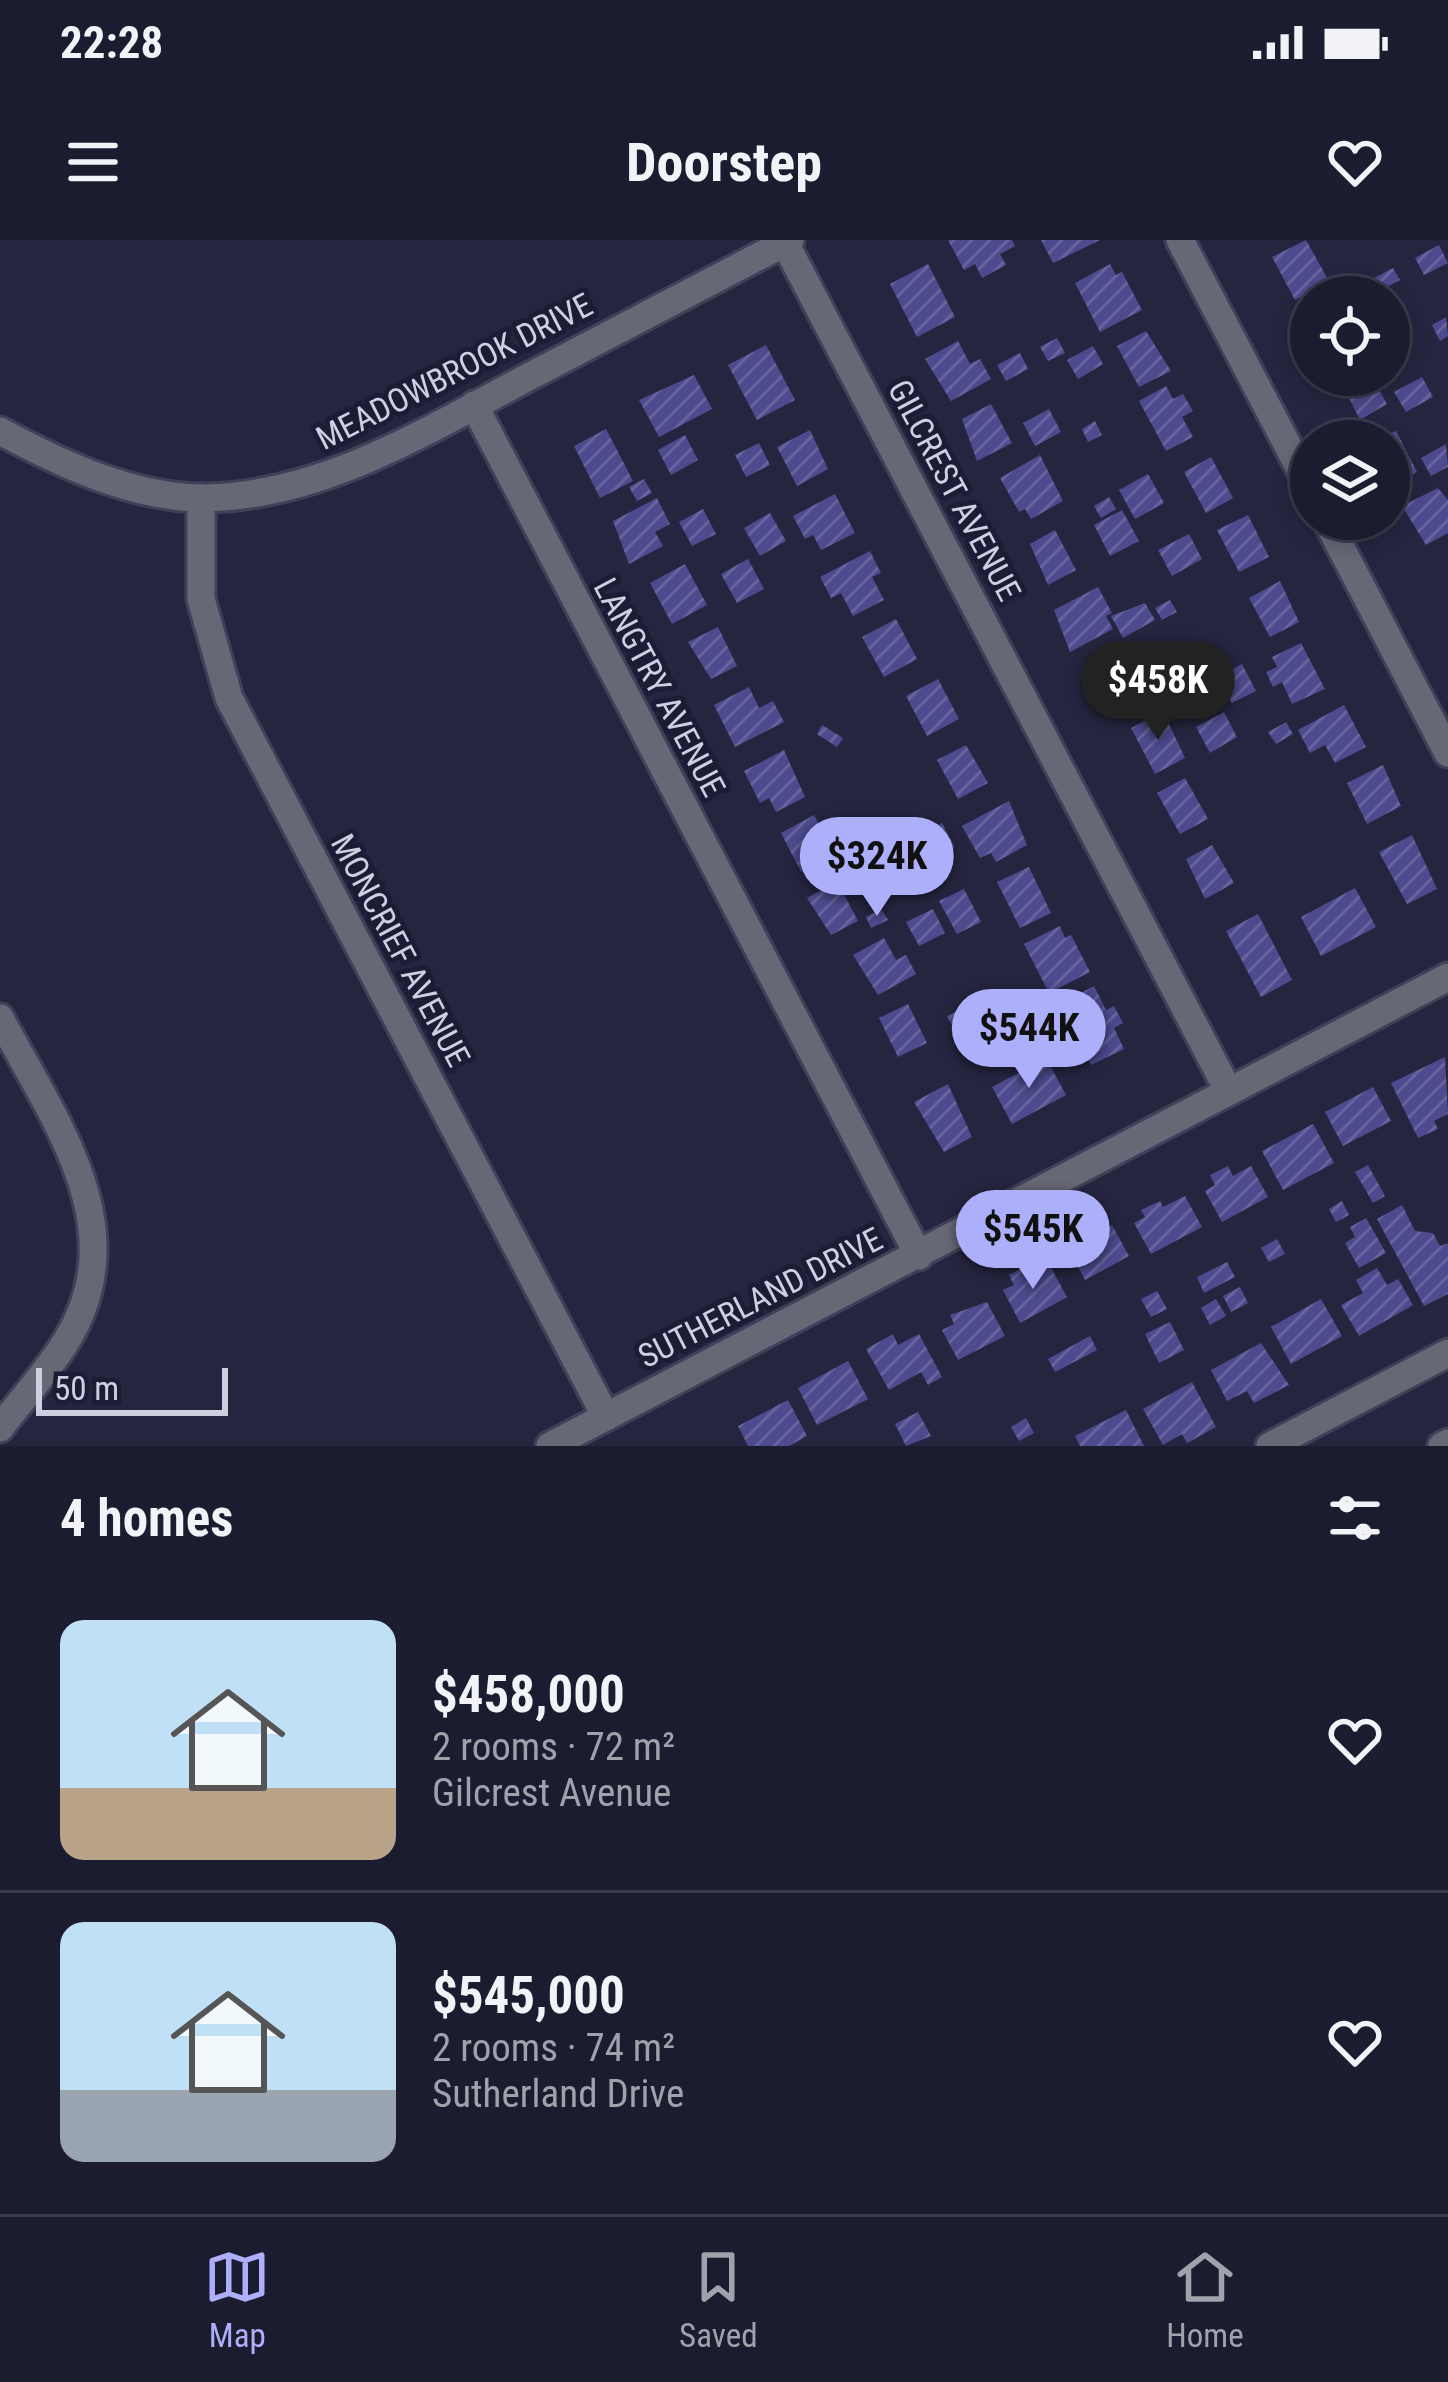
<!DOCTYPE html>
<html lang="en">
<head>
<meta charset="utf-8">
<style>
	body { margin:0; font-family:"Roboto Condensed",sans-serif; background:#252538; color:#f1f3f6; height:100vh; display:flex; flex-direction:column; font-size:45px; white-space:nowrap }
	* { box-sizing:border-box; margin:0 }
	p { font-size:39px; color:#a0a1ab }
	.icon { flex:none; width:66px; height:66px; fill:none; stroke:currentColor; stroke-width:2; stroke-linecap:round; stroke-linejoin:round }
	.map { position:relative; height:1206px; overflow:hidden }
	.details { display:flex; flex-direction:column; background:#1c1c30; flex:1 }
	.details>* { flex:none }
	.fabs { position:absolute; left:1290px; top:36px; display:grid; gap:24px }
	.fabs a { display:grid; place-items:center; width:120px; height:120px; border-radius:50%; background:#1c1c30; box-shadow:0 6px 18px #0003,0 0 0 3px #3a3a4c; font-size:60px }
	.scale { position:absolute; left:36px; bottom:30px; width:192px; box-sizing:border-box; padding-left:12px; border:6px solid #ced0e2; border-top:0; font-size:33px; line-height:42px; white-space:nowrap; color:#ced0e2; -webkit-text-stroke:9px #1c1c36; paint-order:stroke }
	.price { position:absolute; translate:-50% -102px; padding:0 27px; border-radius:42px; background:#adaffb; color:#111; font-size:39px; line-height:78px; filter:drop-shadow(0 3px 6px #0008) }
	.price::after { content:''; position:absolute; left:50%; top:72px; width:36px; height:27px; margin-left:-18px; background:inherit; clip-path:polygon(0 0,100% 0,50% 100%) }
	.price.on { background:#222; color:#fff }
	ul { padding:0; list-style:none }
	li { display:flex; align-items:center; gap:36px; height:300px; padding:0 60px }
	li+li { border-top:3px solid #3a3a4c }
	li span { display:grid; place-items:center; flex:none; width:336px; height:240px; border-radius:24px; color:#555 }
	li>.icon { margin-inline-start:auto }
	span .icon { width:144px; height:144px; fill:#fffc; stroke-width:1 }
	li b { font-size:51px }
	h2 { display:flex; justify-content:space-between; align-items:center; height:144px; padding:0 60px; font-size:51px }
	.status { display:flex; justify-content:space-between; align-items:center; height:84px; padding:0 60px; background:#1c1c30; direction:ltr }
	.status svg { height:33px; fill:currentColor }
	header { display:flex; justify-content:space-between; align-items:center; height:156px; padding:0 60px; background:#1c1c30; font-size:54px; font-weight:700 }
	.dock { display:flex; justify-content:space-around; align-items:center; height:168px; border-top:3px solid #3a3a4c; background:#1c1c30; font-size:33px; color:#a0a1ab }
	.dock a { display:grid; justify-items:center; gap:6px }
	.dock .on { color:#adaffb }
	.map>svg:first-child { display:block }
	.building { fill:url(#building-hatch) }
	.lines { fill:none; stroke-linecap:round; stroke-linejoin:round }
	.minor-casing { stroke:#40405a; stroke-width:33 }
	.minor { stroke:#676876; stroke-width:27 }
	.labels { text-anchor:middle; stroke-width:10; stroke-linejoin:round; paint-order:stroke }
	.street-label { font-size:33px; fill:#ced0e2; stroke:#1c1c36 }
</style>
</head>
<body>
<div class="status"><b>22:28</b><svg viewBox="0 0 49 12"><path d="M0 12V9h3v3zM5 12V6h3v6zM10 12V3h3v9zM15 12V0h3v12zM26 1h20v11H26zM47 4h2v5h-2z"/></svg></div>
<header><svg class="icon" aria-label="menu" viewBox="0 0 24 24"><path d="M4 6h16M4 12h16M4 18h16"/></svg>Doorstep<svg class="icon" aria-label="heart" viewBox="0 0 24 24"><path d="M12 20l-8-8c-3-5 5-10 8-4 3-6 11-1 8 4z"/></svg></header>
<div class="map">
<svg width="1448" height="1206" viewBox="0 0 1448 1206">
	<defs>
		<pattern id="building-hatch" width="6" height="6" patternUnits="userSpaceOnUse" patternTransform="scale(3)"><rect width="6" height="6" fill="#4d4b8e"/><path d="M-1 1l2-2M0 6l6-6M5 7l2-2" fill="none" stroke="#65649e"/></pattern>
	</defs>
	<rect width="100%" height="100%" fill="#252540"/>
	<g class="building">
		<polygon points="948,0 1012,0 1015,6 1000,14 1006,25 982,38 975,24 964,30"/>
		<polygon points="1041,0 1100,0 1053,23"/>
		<polygon points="1306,0 1329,41 1295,60 1272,17"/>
		<polygon points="1439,5 1448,23 1424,35 1415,18"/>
		<polygon points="928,24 955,77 917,97 890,44"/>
		<polygon points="1110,24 1116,35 1122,32 1142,70 1100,92 1075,43"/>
		<polygon points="1393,28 1400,40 1381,50 1374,38"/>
		<polygon points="1446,77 1448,96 1440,101 1432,85"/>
		<polygon points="1146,91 1171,131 1139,147 1117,106"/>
		<polygon points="1057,98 1065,113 1048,121 1040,107"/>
		<polygon points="958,101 970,124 980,119 991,139 951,161 925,119"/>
		<polygon points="766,105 795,160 757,180 728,125"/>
		<polygon points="1093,106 1103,124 1078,139 1067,120"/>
		<polygon points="1020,113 1028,129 1006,141 997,125"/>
		<polygon points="694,135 712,169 659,197 639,160"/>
		<polygon points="1353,135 1371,135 1387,164 1360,180 1341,142"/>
		<polygon points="1422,137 1433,157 1406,172 1394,152"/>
		<polygon points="1166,146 1173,159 1183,154 1193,171 1182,177 1193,197 1166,211 1139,161"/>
		<polygon points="991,164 1012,203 977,221 962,179"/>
		<polygon points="1049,169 1061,192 1035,206 1023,183"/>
		<polygon points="1095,181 1102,195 1088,202 1082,189"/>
		<polygon points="606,189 633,241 600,258 574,206"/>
		<polygon points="810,190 828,229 797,246 777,207"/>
		<polygon points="1396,191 1417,232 1389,247 1389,201 1377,201"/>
		<polygon points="685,195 698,220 671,235 658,210"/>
		<polygon points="759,203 770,225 746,237 735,215"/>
		<polygon points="1446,204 1448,227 1431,236 1421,218"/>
		<polygon points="1040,215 1063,261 1031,279 1025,269 1019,272 1000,238"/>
		<polygon points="1211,217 1233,258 1206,273 1184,232"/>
		<polygon points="1148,234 1164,263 1135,279 1119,250"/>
		<polygon points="644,239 652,253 637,261 629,247"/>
		<polygon points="1438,248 1448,260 1448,293 1426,305 1402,266"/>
		<polygon points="835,254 855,293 821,310 813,295 805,299 793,276"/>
		<polygon points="1109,257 1116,269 1101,278 1094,266"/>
		<polygon points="657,258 670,284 655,292 663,306 629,324 613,281"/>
		<polygon points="703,269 716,294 692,306 679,282"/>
		<polygon points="1122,270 1139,301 1110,316 1094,285"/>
		<polygon points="770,273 786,301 760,316 744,288"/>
		<polygon points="1248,275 1269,317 1239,332 1217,290"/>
		<polygon points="1055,290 1076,330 1048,345 1030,304"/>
		<polygon points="1189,294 1202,319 1172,336 1158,310"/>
		<polygon points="870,311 881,333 872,337 884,360 853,376 841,353 831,358 820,337"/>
		<polygon points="748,319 764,349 737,363 721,334"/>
		<polygon points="685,324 707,365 672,384 650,343"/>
		<polygon points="1280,341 1299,382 1270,397 1249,358"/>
		<polygon points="1098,347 1112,373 1106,376 1113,389 1070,412 1054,370"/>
		<polygon points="1170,360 1177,372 1162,380 1155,368"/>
		<polygon points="1145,363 1155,380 1123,398 1111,376"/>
		<polygon points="896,379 917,419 884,437 862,397"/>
		<polygon points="718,387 737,426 711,439 688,402"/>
		<polygon points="1301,403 1325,449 1292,464 1282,442 1273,447 1266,432 1277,427 1272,417"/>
		<polygon points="1126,412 1147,451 1115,469 1093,430"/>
		<polygon points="1179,416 1192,441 1169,454 1156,429"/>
		<polygon points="1242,424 1256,451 1232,463 1218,437"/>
		<polygon points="938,439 959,479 927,496 906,456"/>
		<polygon points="749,447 759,468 773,461 784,482 735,507 714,465"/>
		<polygon points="1344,465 1366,507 1335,523 1325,505 1310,513 1298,490"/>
		<polygon points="1163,471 1185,518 1155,534 1131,488"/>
		<polygon points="1224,472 1237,497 1210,513 1196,487"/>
		<polygon points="1286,482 1293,494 1276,504 1268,492"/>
		<polygon points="822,485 843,498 837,507 817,494"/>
		<polygon points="966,505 988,543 958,559 937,520"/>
		<polygon points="784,510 805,557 776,572 769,558 760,563 744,531"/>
		<polygon points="1383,525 1401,566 1367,584 1347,543"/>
		<polygon points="1185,538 1208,579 1180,594 1157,553"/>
		<polygon points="1009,561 1027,605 996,622 991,613 980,618 962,586"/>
		<polygon points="814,575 835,614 801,632 781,593"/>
		<polygon points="942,583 955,607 930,619 917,595"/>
		<polygon points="1412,595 1437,649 1407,664 1379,612"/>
		<polygon points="1212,605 1234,643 1205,659 1186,619"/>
		<polygon points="1029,627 1051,673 1020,688 997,642"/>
		<polygon points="837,641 858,681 831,695 807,658"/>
		<polygon points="1355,648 1376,687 1321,716 1301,677"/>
		<polygon points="964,649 981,682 957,694 939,661"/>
		<polygon points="881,669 888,680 871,688 866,677"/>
		<polygon points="933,669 945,693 919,706 906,682"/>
		<polygon points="1258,674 1292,740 1261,757 1226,691"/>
		<polygon points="1060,686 1065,698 1071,695 1090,732 1049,753 1024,704"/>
		<polygon points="884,698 896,720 906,715 916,734 878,755 853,715"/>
		<polygon points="1094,746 1106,770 1114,766 1123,783 1114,788 1124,809 1091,825 1060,764"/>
		<polygon points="974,763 986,787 960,801 947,776"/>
		<polygon points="908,764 927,803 898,817 879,778"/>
		<polygon points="1445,817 1448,874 1434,881 1438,889 1418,898 1391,843"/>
		<polygon points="1046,818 1066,855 1012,884 992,847"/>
		<polygon points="948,844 972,897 944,912 914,862"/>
		<polygon points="1373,847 1391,881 1343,906 1325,872"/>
		<polygon points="1313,884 1334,923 1283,950 1262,911"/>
		<polygon points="1368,925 1385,956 1373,963 1355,932"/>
		<polygon points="1228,926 1233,936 1251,926 1268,957 1222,982 1205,951 1215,945 1210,935"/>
		<polygon points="1185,956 1202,987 1151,1014 1134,983 1145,977 1141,970 1160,961 1163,967"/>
		<polygon points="1342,961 1349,975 1336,982 1329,969"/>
		<polygon points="1402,965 1415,991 1433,993 1440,1006 1448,1003 1448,1054 1424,1066 1377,979"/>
		<polygon points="1366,978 1386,1013 1359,1028 1345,1003 1355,997 1350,987"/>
		<polygon points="1112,985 1129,1016 1085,1040 1069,1010"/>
		<polygon points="1277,999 1285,1014 1269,1022 1261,1008"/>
		<polygon points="1227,1022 1235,1037 1204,1053 1197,1037"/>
		<polygon points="1025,1026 1030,1036 1050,1026 1067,1057 1020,1083 1003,1050 1014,1045 1009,1035"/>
		<polygon points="1377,1028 1387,1045 1398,1039 1413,1065 1359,1096 1341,1065 1363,1053 1356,1040"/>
		<polygon points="1240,1047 1248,1063 1231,1072 1223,1056"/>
		<polygon points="1157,1051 1167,1069 1151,1077 1141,1059"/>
		<polygon points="1216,1059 1226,1076 1210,1085 1201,1068"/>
		<polygon points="1321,1059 1342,1096 1291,1124 1271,1087"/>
		<polygon points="987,1062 1005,1096 958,1120 942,1090 954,1084 950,1075"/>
		<polygon points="1170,1082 1184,1110 1159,1123 1145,1094"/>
		<polygon points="893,1094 898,1105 919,1094 942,1137 928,1145 921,1132 889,1150 866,1109"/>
		<polygon points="1090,1096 1097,1110 1055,1132 1048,1119"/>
		<polygon points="1261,1103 1289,1145 1254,1163 1247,1151 1227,1161 1211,1130"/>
		<polygon points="848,1121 868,1159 817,1185 798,1148"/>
		<polygon points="1192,1142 1216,1187 1187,1203 1182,1194 1163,1205 1143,1169"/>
		<polygon points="788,1160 807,1196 789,1206 748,1206 738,1186"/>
		<polygon points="1126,1170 1144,1206 1080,1206 1075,1196"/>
		<polygon points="918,1172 931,1196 906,1206 895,1184"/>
		<polygon points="1026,1178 1034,1193 1019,1201 1011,1187"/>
	</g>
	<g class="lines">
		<g class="minor-casing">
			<g id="minor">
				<polyline points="1180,0 1311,250"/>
				<polyline points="785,3 1228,850"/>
				<polyline points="474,165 919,1016"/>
				<path d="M0,191c61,33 135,68 207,67 121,-3 227,-72 331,-126 84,-44 168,-88 252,-132"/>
				<polyline points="201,258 201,359 229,458 606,1177"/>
				<polyline points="1326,279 1448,513"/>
				<path d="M0,778c53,101 136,209 67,322 -19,31 -45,59 -67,88"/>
				<polyline points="550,1206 1448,737"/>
				<polyline points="1270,1206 1448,1113"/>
				<polyline points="1442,1206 1448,1203"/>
			</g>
		</g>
		<use href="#minor" class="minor"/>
	</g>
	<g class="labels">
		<g class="street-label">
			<text transform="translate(454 131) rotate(-27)" y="12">MEADOWBROOK DRIVE</text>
			<text transform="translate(955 250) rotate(62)" y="12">GILCREST AVENUE</text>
			<text transform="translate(660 447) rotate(62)" y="12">LANGTRY AVENUE</text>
			<text transform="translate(401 710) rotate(62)" y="12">MONCRIEF AVENUE</text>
			<text transform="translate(760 1057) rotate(-27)" y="12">SUTHERLAND DRIVE</text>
		</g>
	</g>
</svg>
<div class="fabs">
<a><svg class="icon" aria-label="locate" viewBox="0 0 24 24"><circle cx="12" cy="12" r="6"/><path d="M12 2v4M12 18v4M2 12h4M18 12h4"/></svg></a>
<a><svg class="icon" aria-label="layers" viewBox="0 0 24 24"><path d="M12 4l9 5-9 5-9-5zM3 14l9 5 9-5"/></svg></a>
</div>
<div class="scale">50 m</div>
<b class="price on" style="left:1158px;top:503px">$458K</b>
<b class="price" style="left:877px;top:679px">$324K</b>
<b class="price" style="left:1029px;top:851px">$544K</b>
<b class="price" style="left:1033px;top:1052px">$545K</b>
</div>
<section class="details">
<h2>4 homes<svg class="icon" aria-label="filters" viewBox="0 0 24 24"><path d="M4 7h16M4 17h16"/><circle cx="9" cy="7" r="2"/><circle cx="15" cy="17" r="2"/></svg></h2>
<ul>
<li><span style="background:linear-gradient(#bfe0f5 70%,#b9a48a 0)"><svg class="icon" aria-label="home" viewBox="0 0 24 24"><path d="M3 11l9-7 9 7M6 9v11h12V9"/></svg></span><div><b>$458,000</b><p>2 rooms · 72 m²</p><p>Gilcrest Avenue</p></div><svg class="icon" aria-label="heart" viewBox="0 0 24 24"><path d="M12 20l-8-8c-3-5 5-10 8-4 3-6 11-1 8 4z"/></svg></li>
<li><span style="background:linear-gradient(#bfe0f5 70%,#9aa5b1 0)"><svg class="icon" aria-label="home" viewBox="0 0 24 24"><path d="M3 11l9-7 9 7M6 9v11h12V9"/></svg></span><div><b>$545,000</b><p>2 rooms · 74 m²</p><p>Sutherland Drive</p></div><svg class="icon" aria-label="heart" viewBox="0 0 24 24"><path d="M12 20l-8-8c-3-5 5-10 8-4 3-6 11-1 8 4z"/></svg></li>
</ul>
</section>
<nav class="dock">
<a class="on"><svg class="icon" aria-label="map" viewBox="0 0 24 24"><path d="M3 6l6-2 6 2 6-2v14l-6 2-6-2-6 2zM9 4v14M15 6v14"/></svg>Map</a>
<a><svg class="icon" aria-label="saved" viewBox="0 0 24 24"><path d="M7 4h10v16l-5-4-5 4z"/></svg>Saved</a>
<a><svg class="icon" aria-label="home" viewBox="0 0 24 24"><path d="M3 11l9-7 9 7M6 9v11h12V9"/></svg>Home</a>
</nav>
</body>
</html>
